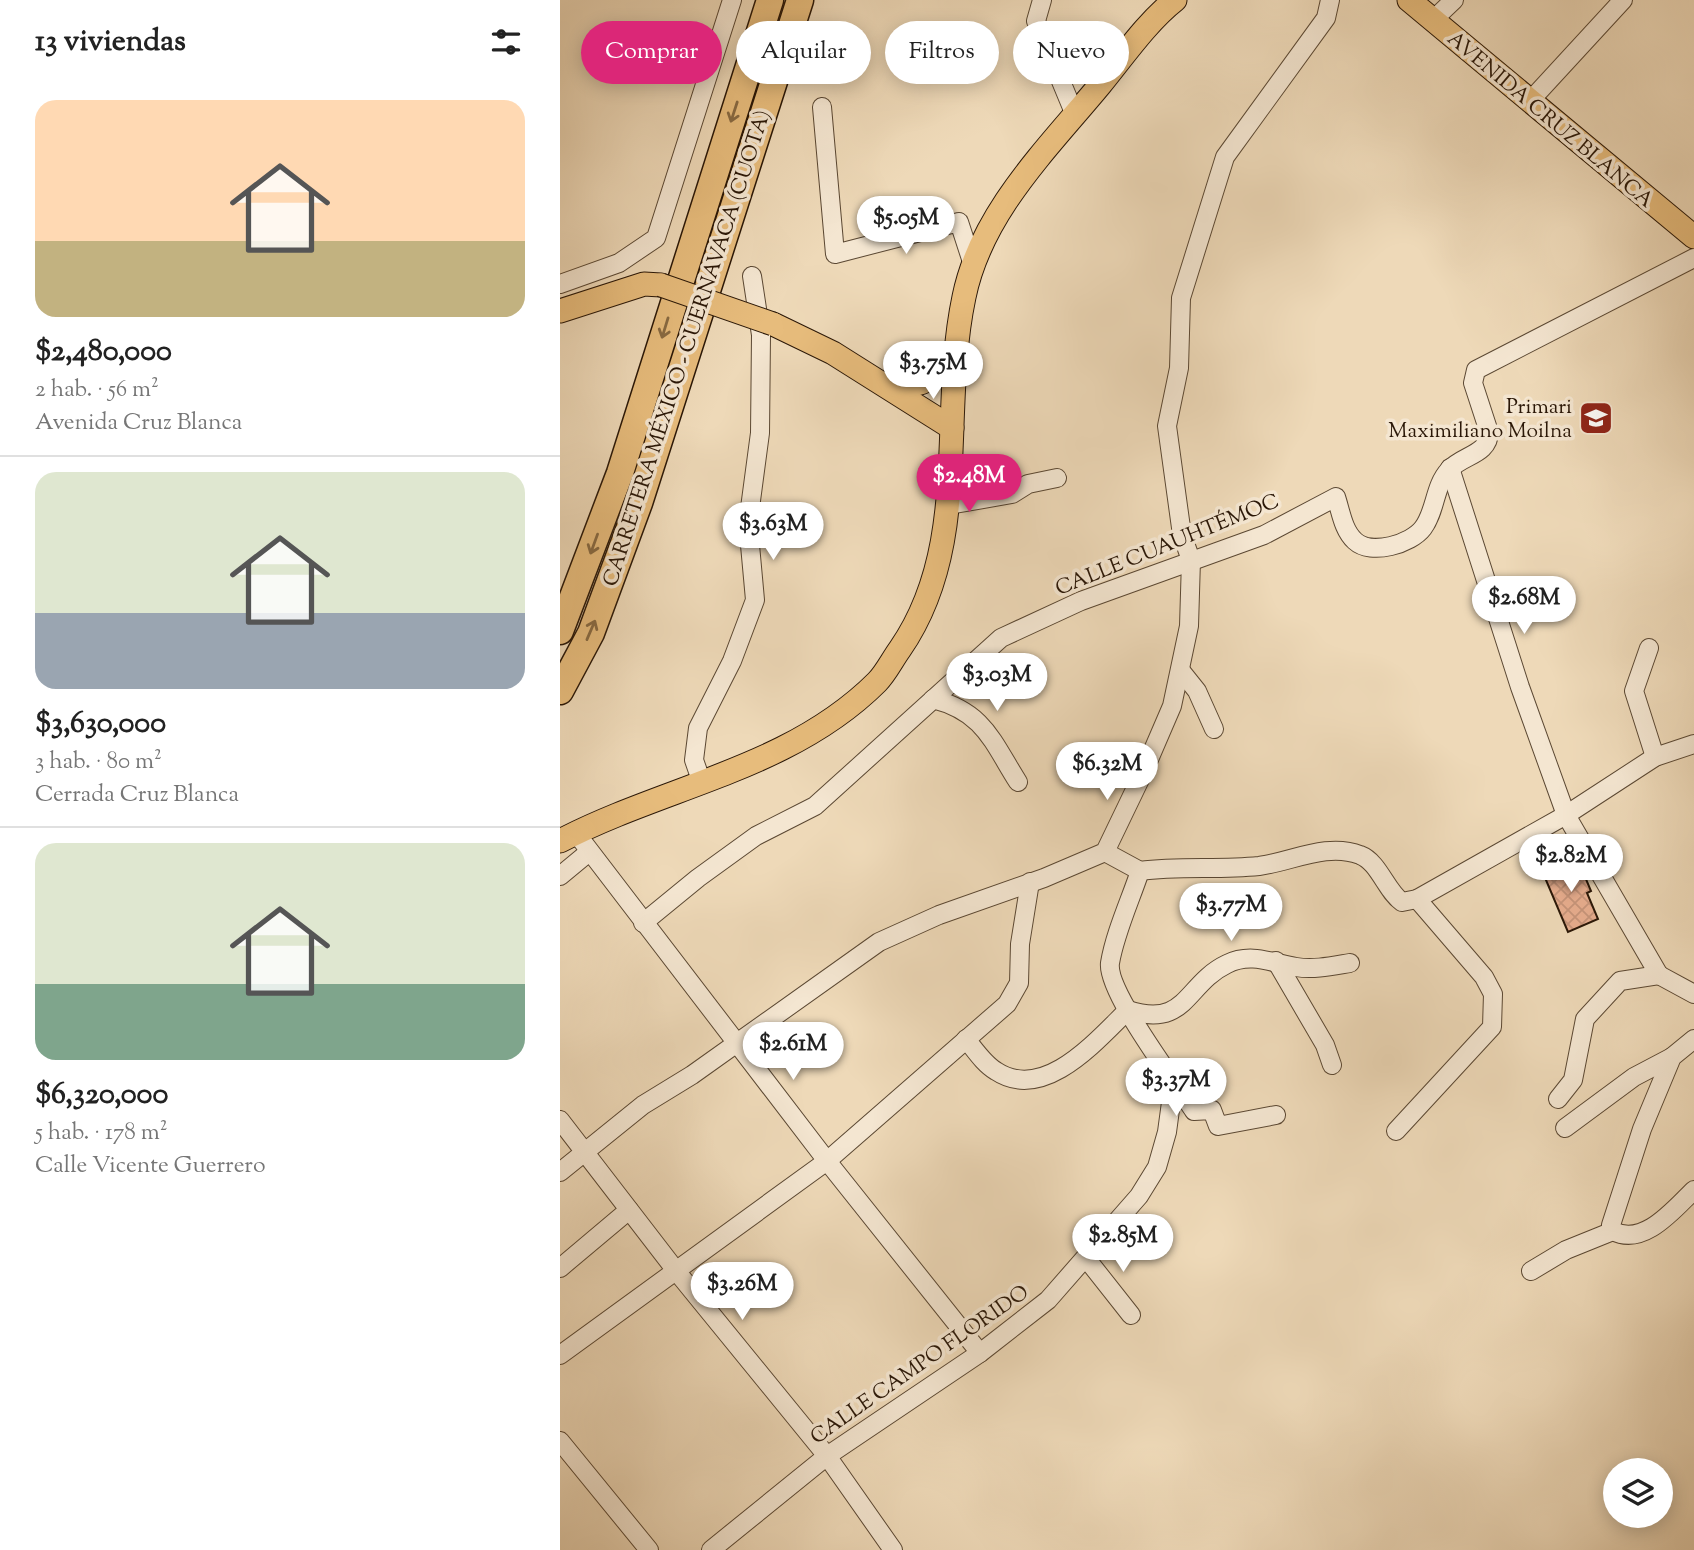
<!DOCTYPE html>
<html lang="es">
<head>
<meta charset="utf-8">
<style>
	body { margin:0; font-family:"Sorts Mill Goudy",serif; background:#f2f2f2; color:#222; height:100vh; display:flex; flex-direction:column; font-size:26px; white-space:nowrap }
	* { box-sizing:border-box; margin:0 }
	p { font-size:23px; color:#767676 }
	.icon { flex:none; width:38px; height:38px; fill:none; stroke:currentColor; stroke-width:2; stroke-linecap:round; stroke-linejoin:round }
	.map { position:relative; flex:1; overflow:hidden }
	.details { display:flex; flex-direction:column; background:#fff; width:560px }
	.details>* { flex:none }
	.guide { position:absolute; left:21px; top:21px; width:665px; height:63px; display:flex; gap:14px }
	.tools { position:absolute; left:1043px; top:1458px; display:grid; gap:14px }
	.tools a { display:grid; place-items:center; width:70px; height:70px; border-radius:50%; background:#fff; box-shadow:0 4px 18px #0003; font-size:35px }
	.price { position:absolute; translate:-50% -60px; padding:0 16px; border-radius:24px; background:#fff; color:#222; font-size:23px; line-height:46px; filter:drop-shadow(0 2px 4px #0008) }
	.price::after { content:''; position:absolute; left:50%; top:42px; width:21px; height:16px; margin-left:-10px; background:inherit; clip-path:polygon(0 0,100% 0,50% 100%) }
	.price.active { background:#db2777; color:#fff }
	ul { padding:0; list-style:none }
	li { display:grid; align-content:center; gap:14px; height:371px; padding:0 35px }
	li+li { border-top:2px solid #e0e0e0 }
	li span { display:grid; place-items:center; height:217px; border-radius:21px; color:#555 }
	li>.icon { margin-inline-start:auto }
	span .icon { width:126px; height:126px; fill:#fffc; stroke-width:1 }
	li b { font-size:30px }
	h2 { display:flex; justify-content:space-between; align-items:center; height:84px; padding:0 35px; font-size:30px }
	.pill { padding:0 24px; border-radius:32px; background:#fff; box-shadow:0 4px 18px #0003; font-size:24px; line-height:63px }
	.pill.active { background:#db2777; color:#fff }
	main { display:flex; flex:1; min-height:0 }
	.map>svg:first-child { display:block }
	.building { fill:url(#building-cross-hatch); stroke:#2a1707; stroke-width:2 }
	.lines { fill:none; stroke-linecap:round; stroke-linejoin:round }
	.minor-casing { stroke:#5b4833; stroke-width:20 }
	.major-casing { stroke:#2a1707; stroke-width:25 }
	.highway-casing { stroke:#2a1707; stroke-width:29 }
	.minor { stroke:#f4e6d1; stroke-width:18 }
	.major { stroke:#e7bc7c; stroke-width:23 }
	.highway { stroke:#e7bc7c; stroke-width:26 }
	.major-bridge-casing { stroke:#2a1707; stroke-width:25; stroke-linecap:butt }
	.major-bridge { stroke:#e7bc7c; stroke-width:23 }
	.oneway { stroke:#886a42 }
	.labels { text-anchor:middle; stroke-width:7; stroke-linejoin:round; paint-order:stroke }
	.street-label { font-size:21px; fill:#2a1707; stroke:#f4e6d1 }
	.poi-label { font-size:21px; fill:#2a1707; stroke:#f4e6d1; text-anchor:end }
</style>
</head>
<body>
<main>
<section class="details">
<h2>13 viviendas<svg class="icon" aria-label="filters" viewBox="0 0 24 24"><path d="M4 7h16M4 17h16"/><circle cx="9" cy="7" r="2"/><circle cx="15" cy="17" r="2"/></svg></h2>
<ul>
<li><span style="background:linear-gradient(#ffd9b3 65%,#c2b280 0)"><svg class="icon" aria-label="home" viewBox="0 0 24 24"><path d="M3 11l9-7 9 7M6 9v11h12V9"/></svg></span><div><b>$2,480,000</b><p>2 hab. · 56 m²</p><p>Avenida Cruz Blanca</p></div></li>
<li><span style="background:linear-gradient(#dfe7d0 65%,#9aa5b1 0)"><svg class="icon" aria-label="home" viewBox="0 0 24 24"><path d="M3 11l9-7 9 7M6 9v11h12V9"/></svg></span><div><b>$3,630,000</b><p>3 hab. · 80 m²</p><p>Cerrada Cruz Blanca</p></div></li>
<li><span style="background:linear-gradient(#dfe7d0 65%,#7fa58c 0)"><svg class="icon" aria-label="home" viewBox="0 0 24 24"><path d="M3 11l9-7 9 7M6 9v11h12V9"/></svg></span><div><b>$6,320,000</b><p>5 hab. · 178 m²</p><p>Calle Vicente Guerrero</p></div></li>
</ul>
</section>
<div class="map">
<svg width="1134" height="1550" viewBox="0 0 1134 1550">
	<defs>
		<pattern id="building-cross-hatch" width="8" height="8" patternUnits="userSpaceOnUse" patternTransform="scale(1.75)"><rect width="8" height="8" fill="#e7ad8e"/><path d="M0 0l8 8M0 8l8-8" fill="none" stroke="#c69479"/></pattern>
	</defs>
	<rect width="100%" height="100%" fill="#eed9b8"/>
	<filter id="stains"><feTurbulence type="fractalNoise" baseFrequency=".00286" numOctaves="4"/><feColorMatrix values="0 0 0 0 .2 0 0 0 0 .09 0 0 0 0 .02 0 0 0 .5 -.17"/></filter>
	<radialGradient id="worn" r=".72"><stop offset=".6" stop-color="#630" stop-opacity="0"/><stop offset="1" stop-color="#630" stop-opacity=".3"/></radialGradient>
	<polygon class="building" points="1017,858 1031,891 1027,893 1038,919 1008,932 983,873"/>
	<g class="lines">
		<g class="minor-casing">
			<g id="minor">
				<polyline points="482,0 476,21 515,115"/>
				<polyline points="873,20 894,0"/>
				<polyline points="970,101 1063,0"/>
				<polyline points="262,107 275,254 399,222 413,265"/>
				<polyline points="0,284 59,263 96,238 172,0"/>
				<polyline points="890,468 960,687 1006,815 1099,975"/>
				<polyline points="389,505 452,494 468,484 497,478"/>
				<polyline points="1089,648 1074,691 1095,757"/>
				<polyline points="621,671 637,691 654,729"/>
				<path d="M373,699c51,13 59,42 85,83"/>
				<polyline points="142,783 134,760 138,728 172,661 195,600 188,523 200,433 201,335 192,276"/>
				<polyline points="16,833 267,1161 420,1353"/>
				<path d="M545,852l35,19c-10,30 -25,62 -30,92 -4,28 66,120 84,148l18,-1 6,16 58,-11"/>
				<path d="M580,871c40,-5 79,-1 119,-5 32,-4 68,-24 101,-11 19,7 26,36 42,47l15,-3 149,-84 89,-58 39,-13"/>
				<polyline points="0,876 29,852"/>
				<path d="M83,923l55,-45 58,-42 59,-30 186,-168 80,-37 183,-66 72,-38c5,15 7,33 19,44 16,15 56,3 68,-13 13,-17 11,-42 26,-58 13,-15 40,-15 40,-38l-16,-49 3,-13 218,-112"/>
				<polyline points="716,961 765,1045 772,1065"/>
				<polyline points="1099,975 1134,994"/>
				<path d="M568,1010c59,19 57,-26 99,-46 24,-12 45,-1 69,3 18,3 36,-1 54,-4"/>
				<path d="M406,1039c9,11 18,25 30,32 48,32 101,-31 132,-61"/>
				<path d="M1134,1039l-22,18 -30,72 -31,96 2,6c31,16 61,-22 81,-41"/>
				<polyline points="998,1099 1013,1080 1025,1019 1060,981 1099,975"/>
				<polyline points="0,1120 117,1272 267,1456 333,1550"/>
				<polyline points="1005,1128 1074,1077 1112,1057"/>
				<polyline points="836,1131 932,1027 933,994 924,977 857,899"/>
				<polyline points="0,1172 83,1105 132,1075 319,942 379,915 484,878 545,852 584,771 612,706 629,626 631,560 622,535 607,426 619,368 621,298 665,157 766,18 770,0"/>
				<polyline points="526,1258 571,1315"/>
				<polyline points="0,1268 69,1210"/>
				<polyline points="971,1271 1006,1250 1053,1231"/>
				<polyline points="0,1355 267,1161 447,1004 459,983 460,944 470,882"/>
				<polyline points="0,1441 89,1550"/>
				<polyline points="151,1550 267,1456 420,1353 488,1300 579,1196 597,1167 607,1132 614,1080"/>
			</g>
		</g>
		<g class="major-casing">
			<g id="major">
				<polyline points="849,0 1134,237"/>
				<polyline points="0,311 84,284 101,285"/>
				<polyline points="213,324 273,353 392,428"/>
				<path d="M327,385c38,2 42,-3 69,-30"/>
				<path d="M0,841c105,-55 230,-72 317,-159 9,-9 15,-22 23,-33 72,-104 39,-234 64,-352 17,-84 83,-148 136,-212 23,-28 47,-63 75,-85"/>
			</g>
		</g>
		<g class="highway-casing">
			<g id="highway">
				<polyline points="0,631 60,473 210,0"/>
				<polyline points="0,691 31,633 79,503 240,0"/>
			</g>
		</g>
		<use href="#minor" class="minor"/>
		<use href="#major" class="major"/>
		<use href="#highway" class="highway"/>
		<g class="major-bridge-casing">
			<polyline id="major-bridge" points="101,285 213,324"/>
		</g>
		<use href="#major-bridge" class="major-bridge"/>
	</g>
	<defs><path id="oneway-shaft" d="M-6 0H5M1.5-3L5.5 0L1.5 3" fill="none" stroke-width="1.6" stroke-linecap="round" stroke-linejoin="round" transform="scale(1.75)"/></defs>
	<g class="oneway">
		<use href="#oneway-shaft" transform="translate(174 112) rotate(108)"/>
		<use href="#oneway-shaft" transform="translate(105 328) rotate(107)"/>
		<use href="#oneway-shaft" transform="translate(34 544) rotate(110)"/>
		<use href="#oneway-shaft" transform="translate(31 630) rotate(-67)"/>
	</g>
	<defs>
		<g id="school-square" transform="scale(1.75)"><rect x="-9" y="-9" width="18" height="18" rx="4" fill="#8f2418" stroke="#f4e6d1"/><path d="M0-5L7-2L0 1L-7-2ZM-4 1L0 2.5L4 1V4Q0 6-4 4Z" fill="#fff"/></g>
	</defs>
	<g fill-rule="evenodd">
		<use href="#school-square" x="1036" y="418"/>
	</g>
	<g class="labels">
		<g class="street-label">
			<text transform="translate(991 119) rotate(40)" y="7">AVENIDA CRUZ BLANCA</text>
			<text transform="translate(126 348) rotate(-72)" y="7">CARRETERA MÉXICO - CUERNAVACA (CUOTA)</text>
			<text transform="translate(607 544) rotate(-22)" y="7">CALLE CUAUHTÉMOC</text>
			<text transform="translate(359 1364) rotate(-35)" y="7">CALLE CAMPO FLORIDO</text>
		</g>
		<g class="poi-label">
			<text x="1012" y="413">Primari<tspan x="1012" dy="24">Maximiliano Moilna</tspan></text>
		</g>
	</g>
	<rect width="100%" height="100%" filter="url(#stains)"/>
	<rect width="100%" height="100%" fill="url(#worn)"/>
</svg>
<div class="tools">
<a><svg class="icon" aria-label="layers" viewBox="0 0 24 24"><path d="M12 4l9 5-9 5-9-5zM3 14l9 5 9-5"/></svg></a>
</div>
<b class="price" style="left:346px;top:256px">$5.05M</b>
<b class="price" style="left:373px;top:401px">$3.75M</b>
<b class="price active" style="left:409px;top:514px">$2.48M</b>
<b class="price" style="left:213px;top:562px">$3.63M</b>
<b class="price" style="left:964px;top:636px">$2.68M</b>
<b class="price" style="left:437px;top:713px">$3.03M</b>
<b class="price" style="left:547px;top:802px">$6.32M</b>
<b class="price" style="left:1011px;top:894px">$2.82M</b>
<b class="price" style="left:671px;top:943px">$3.77M</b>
<b class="price" style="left:233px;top:1082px">$2.61M</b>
<b class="price" style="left:616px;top:1118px">$3.37M</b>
<b class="price" style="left:563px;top:1274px">$2.85M</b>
<b class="price" style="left:182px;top:1322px">$3.26M</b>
<div class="guide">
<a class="pill active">Comprar</a>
<a class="pill">Alquilar</a>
<a class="pill">Filtros</a>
<a class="pill">Nuevo</a>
</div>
</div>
</main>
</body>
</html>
